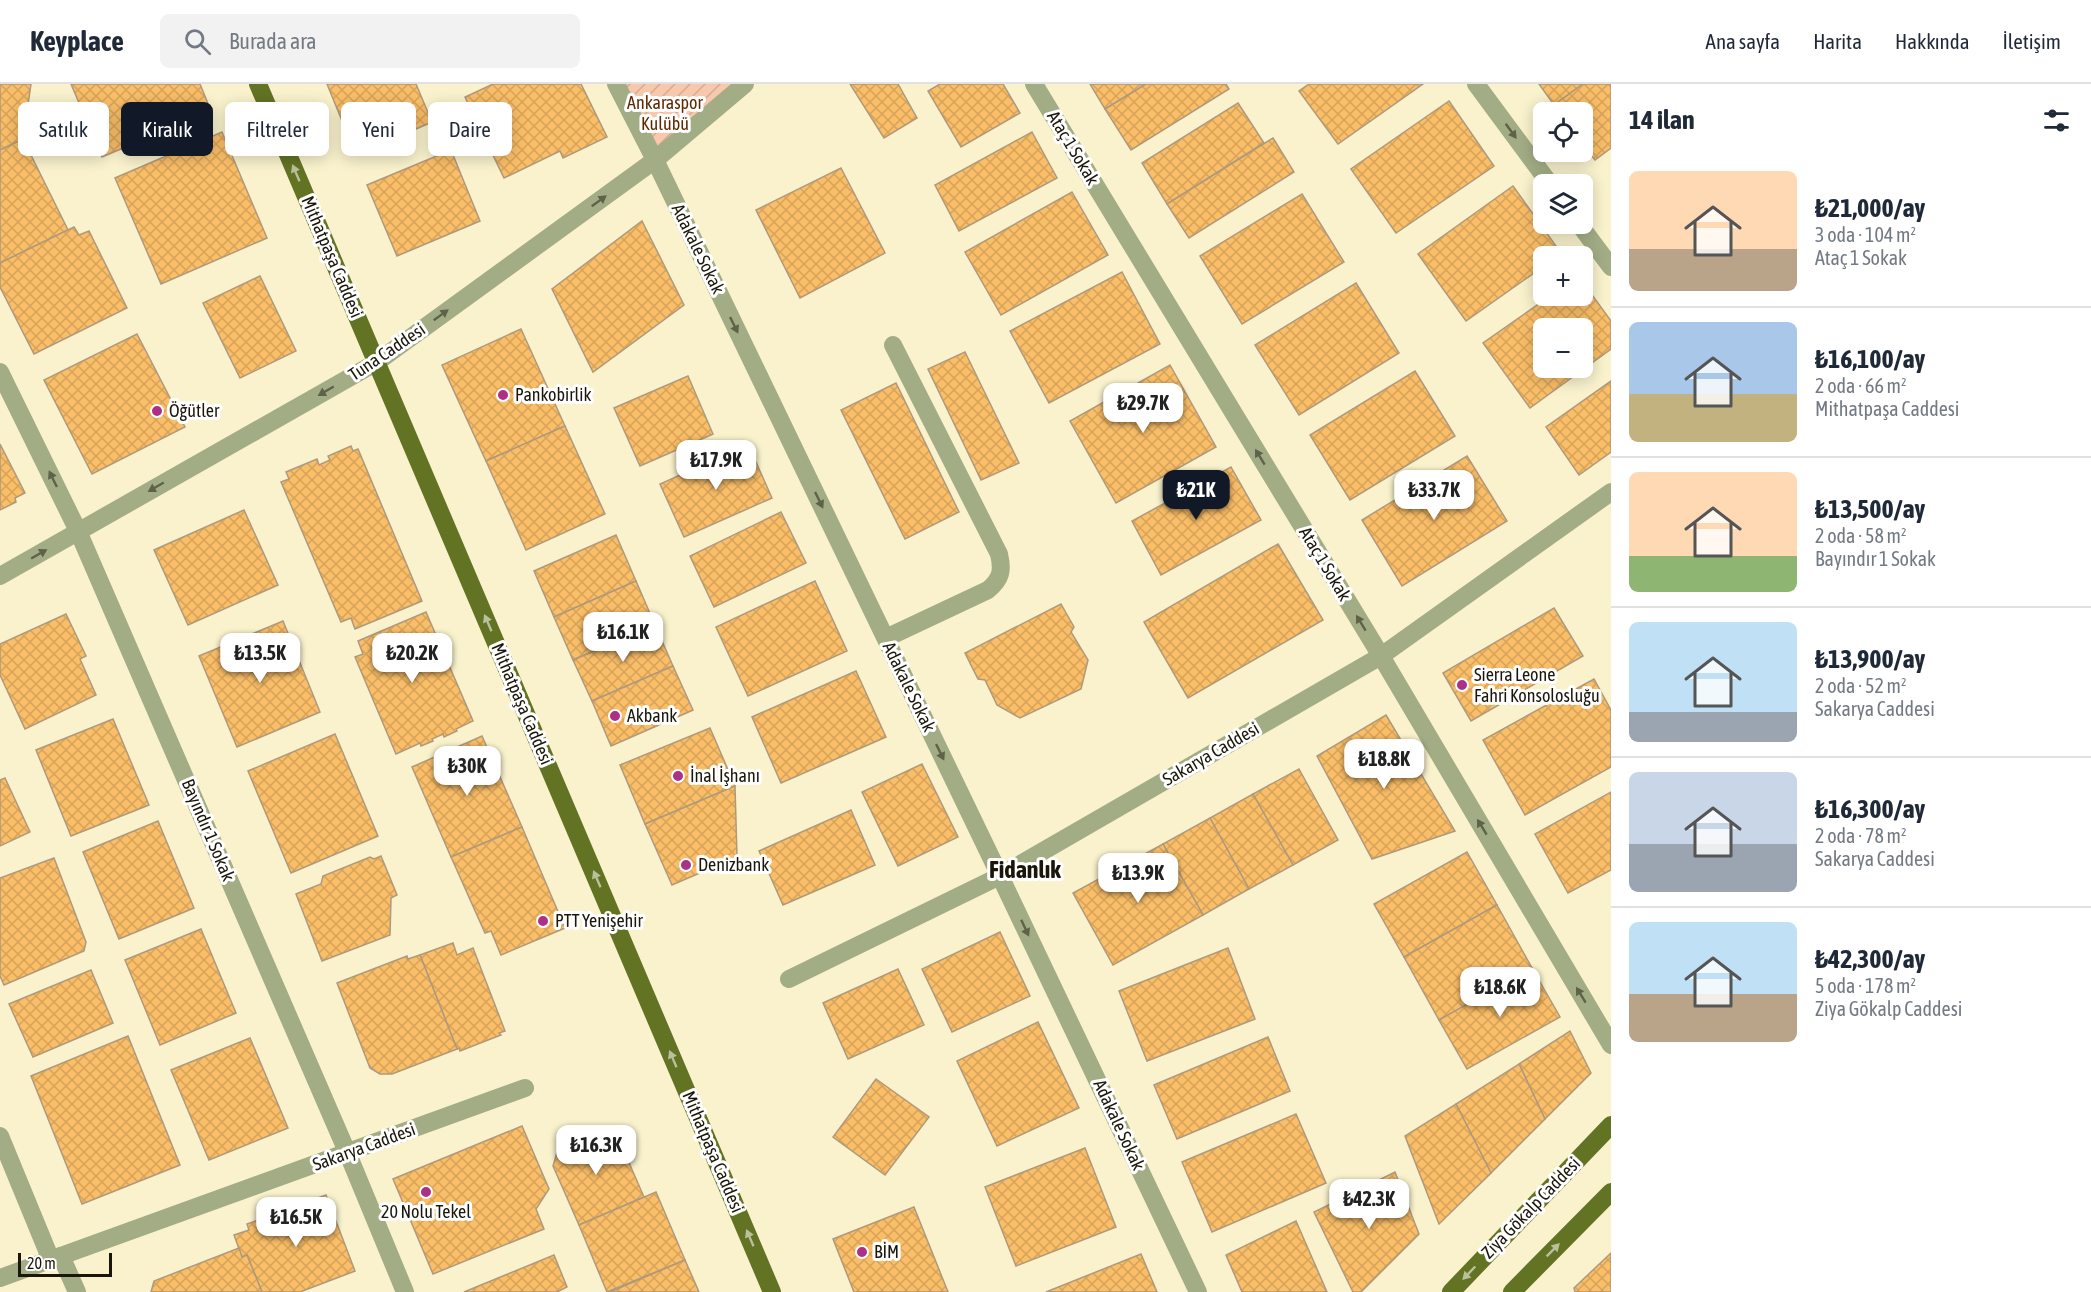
<!DOCTYPE html>
<html lang="tr">
<head>
<meta charset="utf-8">
<style>
	body { margin:0; font-family:"Asap Condensed",sans-serif; background:#f2f2f3; color:#1f2937; height:100vh; display:flex; flex-direction:column; font-size:22px; white-space:nowrap }
	* { box-sizing:border-box; margin:0 }
	p { font-size:20px; color:#747a83 }
	.icon { flex:none; width:33px; height:33px; fill:none; stroke:currentColor; stroke-width:2; stroke-linecap:round; stroke-linejoin:round }
	.map { position:relative; flex:1; overflow:hidden }
	.details { display:flex; flex-direction:column; background:#fff; width:480px }
	.details>* { flex:none }
	.top-card { position:absolute; left:18px; top:18px; width:570px; height:54px; display:flex; gap:12px }
	.tools { position:absolute; left:1533px; top:18px; display:grid; gap:12px }
	.tools a { display:grid; place-items:center; width:60px; height:60px; border-radius:9px; background:#fff; box-shadow:0 3px 15px #0003; font-size:30px }
	.scale { position:absolute; left:18px; bottom:15px; width:94px; box-sizing:border-box; padding-left:6px; border:3px solid #1a170a; border-top:0; font-size:16px; line-height:21px; white-space:nowrap; color:#1a170a; -webkit-text-stroke:4px #fff; paint-order:stroke }
	.price { position:absolute; translate:-50% -51px; padding:0 14px; border-radius:12px; background:#fff; color:#222; font-size:20px; line-height:39px; filter:drop-shadow(0 2px 3px #0008) }
	.price::after { content:''; position:absolute; left:50%; top:36px; width:18px; height:14px; margin-left:-9px; background:inherit; clip-path:polygon(0 0,100% 0,50% 100%) }
	.price.current { background:#111827; color:#fff }
	ul { padding:0; list-style:none }
	li { display:flex; align-items:center; gap:18px; height:150px; padding:0 18px }
	li+li { border-top:2px solid #e0e1e3 }
	li span { display:grid; place-items:center; flex:none; width:168px; height:120px; border-radius:9px; color:#555 }
	li>.icon { margin-inline-start:auto }
	span .icon { width:72px; height:72px; fill:#fffc; stroke-width:1 }
	li b { font-size:26px }
	h2 { display:flex; justify-content:space-between; align-items:center; height:72px; padding:0 18px; font-size:26px }
	.pill { padding:0 21px; border-radius:9px; background:#fff; box-shadow:0 3px 15px #0003; font-size:21px; line-height:54px }
	.pill.current { background:#111827; color:#fff }
	header { display:flex; align-items:center; gap:36px; box-sizing:border-box; height:84px; padding:0 30px; background:#fff; border-bottom:2px solid #e0e1e3 }
	header strong { font-size:28px }
	nav { display:flex; gap:33px; margin-inline-start:auto; font-size:21px }
	.search { width:420px; height:54px; background:#f2f2f3; display:flex; align-items:center; gap:15px; box-sizing:border-box; padding:0 21px; border-radius:9px; color:#747a83; font-size:22px }
	main { display:flex; flex:1; min-height:0 }
	.map>svg:first-child { display:block }
	.garden { fill:url(#garden-furrows) }
	.building { fill:url(#building-cross-hatch); stroke:#af997c; stroke-width:1.5; fill-rule:evenodd }
	.lines { fill:none; stroke-linecap:round; stroke-linejoin:round }
	.minor { stroke:#a2ad86; stroke-width:18 }
	.major { stroke:#637324; stroke-width:18 }
	.oneway { fill:#5e6248 }
	.oneway2 { fill:#b9c09c }
	.poi-dot { fill:#ac3184; stroke:#fff; stroke-width:2 }
	.labels { text-anchor:middle; stroke-width:6; stroke-linejoin:round; paint-order:stroke }
	.park-label { font-size:18px; fill:#5e2900; stroke:#fff }
	.street-label { font-size:18px; fill:#1a170a; stroke:#fff }
	.poi-label { font-size:18px; fill:#1a170a; stroke:#fff; text-anchor:start }
	.district-label { font-size:24px; font-weight:bold; fill:#1a170a; stroke:#fff }
</style>
</head>
<body>
<header>
<strong>Keyplace</strong>
<div class="search"><svg class="icon" aria-label="search" viewBox="0 0 24 24"><circle cx="10" cy="10" r="6"/><path d="M15 15l6 6"/></svg>Burada ara</div>
<nav><a>Ana sayfa</a><a>Harita</a><a>Hakkında</a><a>İletişim</a></nav>
</header>
<main>
<div class="map">
<svg width="1611" height="1208" viewBox="0 0 1611 1208">
	<defs>
		<pattern id="garden-furrows" width="10" height="10" patternUnits="userSpaceOnUse" patternTransform="scale(1.5)"><rect width="10" height="10" fill="#f8c8ad"/><path d="M-1 1l2-2M0 10L10 0M9 11l2-2" fill="none" stroke="#d4ab94"/></pattern>
		<pattern id="building-cross-hatch" width="8" height="8" patternUnits="userSpaceOnUse" patternTransform="scale(1.5)"><rect width="8" height="8" fill="#fabe68"/><path d="M0 0l8 8M0 8l8-8" fill="none" stroke="#d6a359"/></pattern>
	</defs>
	<rect width="100%" height="100%" fill="#f9f2cd"/>
	<polygon class="garden" points="616,0 745,0 655,76"/>
	<g class="building">
		<polygon points="0,0 31,0 23,55 0,66"/>
		<polygon points="71,0 200,0 211,27 102,73"/>
		<polygon points="327,0 416,0 432,38 356,71"/>
		<polygon points="493,0 581,0 607,53 563,74 560,67 504,94 465,13"/>
		<polygon points="850,0 898,0 917,34 884,54"/>
		<polygon points="940,0 1003,0 1020,29 961,63 928,7"/>
		<polygon points="1090,0 1146,0 1105,25"/>
		<polygon points="1146,0 1226,0 1229,5 1131,66 1105,25"/>
		<polygon points="1309,0 1423,0 1338,60 1299,7"/>
		<polygon points="1539,0 1583,0 1554,21"/>
		<polygon points="1583,0 1611,0 1611,64 1595,76 1582,60 1582,28 1559,28 1554,21"/>
		<polygon points="1449,17 1494,82 1396,149 1351,85"/>
		<polygon points="1238,19 1264,59 1167,120 1142,79"/>
		<polygon points="222,48 267,154 161,200 115,94"/>
		<polygon points="1032,48 1057,94 959,147 935,101"/>
		<polygon points="1273,54 1294,88 1189,154 1167,120"/>
		<polygon points="23,55 68,146 0,179 0,66"/>
		<polygon points="451,66 480,137 397,172 367,101"/>
		<polygon points="841,84 885,169 800,214 756,126"/>
		<polygon points="1513,102 1561,169 1557,172 1544,172 1544,182 1466,237 1418,170"/>
		<polygon points="1072,108 1108,171 1001,231 965,168"/>
		<polygon points="1302,110 1344,178 1242,240 1200,172"/>
		<polygon points="642,137 684,221 593,288 552,205"/>
		<polygon points="74,143 79,151 89,147 127,224 34,270 0,203 0,179"/>
		<polygon points="1122,188 1160,260 1049,319 1010,247"/>
		<polygon points="260,192 296,267 240,294 203,219"/>
		<path d="M1582,197l29,40v28l-81,59 -47,-65 67,-47h32zM1544,244h38v40h-38z"/>
		<polygon points="1356,199 1399,269 1299,331 1255,261"/>
		<polygon points="521,245 565,342 486,377 442,281"/>
		<polygon points="137,250 185,343 92,390 44,296"/>
		<polygon points="965,268 1019,379 981,396 928,285"/>
		<polygon points="1170,281 1216,363 1116,419 1070,337"/>
		<polygon points="1415,287 1455,352 1350,416 1310,351"/>
		<polygon points="688,292 713,350 640,382 614,324"/>
		<polygon points="1611,297 1611,368 1579,391 1546,343"/>
		<polygon points="896,299 959,428 905,455 841,326"/>
		<polygon points="565,342 605,430 526,466 486,377"/>
		<polygon points="0,360 25,409 15,414 16,418 0,426"/>
		<polygon points="748,360 772,414 684,453 660,400"/>
		<polygon points="351,362 353,367 358,365 422,517 355,545 351,534 341,538 281,398 289,395 286,388 317,375 319,381 330,376 328,372"/>
		<polygon points="1467,372 1507,437 1402,502 1362,436"/>
		<polygon points="1231,383 1261,436 1161,491 1132,437"/>
		<polygon points="244,426 278,501 188,541 154,466"/>
		<polygon points="781,428 806,479 714,523 690,472"/>
		<polygon points="616,451 636,497 554,533 534,487"/>
		<polygon points="1278,460 1323,536 1188,614 1144,538"/>
		<polygon points="636,497 655,541 573,576 554,533"/>
		<polygon points="815,497 847,567 748,612 716,543"/>
		<polygon points="1061,520 1074,543 1071,548 1088,576 1081,605 1020,634 997,621 985,596 978,595 965,569"/>
		<polygon points="1554,524 1583,572 1471,637 1443,589"/>
		<polygon points="426,528 473,637 456,645 457,647 444,653 443,650 432,655 433,657 421,662 420,659 396,670 355,573 363,570 358,557"/>
		<polygon points="66,530 86,572 80,575 96,611 25,645 0,591 0,560"/>
		<polygon points="283,537 320,628 237,663 199,572"/>
		<polygon points="655,541 673,582 592,617 573,576"/>
		<polygon points="673,582 693,626 611,662 592,617"/>
		<polygon points="856,587 886,653 781,699 752,633"/>
		<polygon points="1594,595 1611,626 1611,683 1525,731 1483,656"/>
		<polygon points="1386,631 1455,747 1372,775 1317,672"/>
		<polygon points="113,635 149,721 71,752 36,666"/>
		<polygon points="710,644 735,702 645,740 620,681"/>
		<polygon points="335,650 378,752 291,789 248,687"/>
		<polygon points="482,652 522,743 451,773 412,683"/>
		<polygon points="922,680 958,753 898,782 862,708"/>
		<polygon points="1299,685 1338,756 1293,781 1253,710"/>
		<polygon points="5,694 30,748 0,762 0,696"/>
		<polygon points="735,702 737,773 672,801 645,740"/>
		<polygon points="1611,708 1611,786 1568,809 1535,750"/>
		<polygon points="1253,710 1293,781 1249,805 1210,734"/>
		<polygon points="851,726 875,781 783,821 759,767"/>
		<polygon points="1210,734 1249,805 1203,831 1163,760"/>
		<polygon points="158,737 194,824 119,855 83,768"/>
		<polygon points="522,743 565,844 501,871 491,847 485,849 451,773"/>
		<polygon points="1163,760 1203,831 1113,881 1073,809"/>
		<polygon points="1467,768 1497,821 1404,873 1374,820"/>
		<polygon points="381,772 397,811 391,814 390,851 322,877 296,810 321,800 323,792 370,773 374,775"/>
		<polygon points="54,774 86,858 84,867 4,901 0,892 0,794"/>
		<polygon points="1497,821 1532,884 1439,936 1404,873"/>
		<polygon points="201,845 236,929 160,961 125,876"/>
		<polygon points="1000,848 1030,912 952,948 922,885"/>
		<polygon points="453,859 457,871 473,864 505,947 499,949 501,951 460,967 459,964 457,965 420,871"/>
		<polygon points="1228,864 1255,935 1147,977 1119,907"/>
		<polygon points="420,871 457,965 392,990 380,990 370,984 337,899 407,872 408,875"/>
		<polygon points="1532,884 1560,933 1467,985 1439,936"/>
		<polygon points="898,885 924,941 848,975 823,919"/>
		<polygon points="91,886 113,939 33,973 9,920"/>
		<polygon points="1038,938 1079,1024 997,1062 957,977"/>
		<polygon points="1570,947 1591,989 1545,1035 1519,980"/>
		<polygon points="128,952 180,1081 82,1120 31,992"/>
		<polygon points="1268,953 1290,1007 1177,1055 1154,1001"/>
		<polygon points="250,954 288,1044 209,1076 171,986"/>
		<polygon points="1519,980 1545,1035 1491,1089 1456,1020"/>
		<polygon points="876,995 929,1033 885,1091 833,1053"/>
		<polygon points="1456,1020 1491,1089 1439,1140 1405,1052"/>
		<polygon points="1296,1030 1326,1099 1212,1148 1182,1078"/>
		<polygon points="522,1042 549,1105 536,1125 544,1145 433,1190 393,1095"/>
		<polygon points="613,1042 644,1113 579,1141 553,1082 558,1065"/>
		<polygon points="1085,1064 1116,1143 1016,1182 985,1103"/>
		<polygon points="1395,1088 1419,1150 1361,1208 1353,1208 1314,1128"/>
		<polygon points="656,1108 685,1176 607,1208 579,1141"/>
		<polygon points="326,1111 355,1187 300,1208 262,1208 247,1171 242,1173 234,1151 249,1146 247,1140"/>
		<polygon points="914,1123 948,1208 854,1208 833,1155"/>
		<polygon points="1296,1137 1327,1208 1242,1208 1226,1171"/>
		<polygon points="239,1164 242,1173 247,1171 262,1208 151,1208 154,1197"/>
		<polygon points="1611,1169 1611,1208 1575,1208 1574,1204"/>
		<polygon points="1141,1170 1157,1208 1046,1208"/>
		<polygon points="554,1171 567,1203 557,1208 464,1208"/>
		<polygon points="685,1176 699,1208 610,1208"/>
	</g>
	<g class="lines">
		<g class="minor">
			<polyline points="616,0 655,76 1000,792 1198,1208"/>
			<polyline points="1034,0 1381,572 1611,961"/>
			<polyline points="1476,0 1550,100"/>
			<polyline points="1579,140 1611,183"/>
			<polyline points="0,288 78,447 348,1070 405,1208"/>
			<polyline points="0,492 377,278 655,76 745,0"/>
			<path d="M886,554l102,-48c13,-11 15,-19 11,-36l-106,-209"/>
			<polyline points="789,895 1000,792 1381,572 1611,408"/>
			<polyline points="0,1052 51,1176"/>
			<polyline points="61,1172 77,1208"/>
			<polyline points="0,1194 525,1004"/>
		</g>
		<g class="major">
			<polyline points="258,0 772,1208"/>
			<polyline points="1451,1208 1611,1041"/>
			<polyline points="1512,1208 1611,1108"/>
		</g>
	</g>
	<defs><path id="oneway-solid" d="M-6-.8H1V-3.2L6.5 0L1 3.2V.8H-6Z" transform="scale(1.5)"/></defs>
	<g class="oneway">
		<use href="#oneway-solid" transform="translate(1511 47) rotate(54)"/>
		<use href="#oneway-solid" transform="translate(599 117) rotate(-36)"/>
		<use href="#oneway-solid" transform="translate(441 231) rotate(-36)"/>
		<use href="#oneway-solid" transform="translate(734 241) rotate(64)"/>
		<use href="#oneway-solid" transform="translate(326 307) rotate(150)"/>
		<use href="#oneway-solid" transform="translate(1260 373) rotate(-121)"/>
		<use href="#oneway-solid" transform="translate(53 395) rotate(-116)"/>
		<use href="#oneway-solid" transform="translate(156 403) rotate(150)"/>
		<use href="#oneway-solid" transform="translate(819 416) rotate(64)"/>
		<use href="#oneway-solid" transform="translate(39 470) rotate(-30)"/>
		<use href="#oneway-solid" transform="translate(1361 539) rotate(-121)"/>
		<use href="#oneway-solid" transform="translate(940 668) rotate(64)"/>
		<use href="#oneway-solid" transform="translate(1482 743) rotate(-121)"/>
		<use href="#oneway-solid" transform="translate(1025 844) rotate(65)"/>
		<use href="#oneway-solid" transform="translate(1581 911) rotate(-121)"/>
	</g>
	<g class="oneway2">
		<use href="#oneway-solid" transform="translate(296 89) rotate(-113)"/>
		<use href="#oneway-solid" transform="translate(488 539) rotate(-113)"/>
		<use href="#oneway-solid" transform="translate(597 795) rotate(-113)"/>
		<use href="#oneway-solid" transform="translate(673 975) rotate(-113)"/>
		<use href="#oneway-solid" transform="translate(750 1154) rotate(-113)"/>
		<use href="#oneway-solid" transform="translate(1553 1166) rotate(-45)"/>
		<use href="#oneway-solid" transform="translate(1469 1189) rotate(134)"/>
	</g>
	<g class="poi-dot">
		<circle cx="503" cy="311" r="6"/>
		<circle cx="157" cy="327" r="6"/>
		<circle cx="1462" cy="601" r="6"/>
		<circle cx="615" cy="632" r="6"/>
		<circle cx="678" cy="692" r="6"/>
		<circle cx="686" cy="781" r="6"/>
		<circle cx="543" cy="837" r="6"/>
		<circle cx="426" cy="1108" r="6"/>
		<circle cx="862" cy="1168" r="6"/>
	</g>
	<g class="labels">
		<g class="park-label">
			<text x="665" y="25">Ankaraspor<tspan x="665" dy="21">Kulübü</tspan></text>
		</g>
		<g class="street-label">
			<text transform="translate(1073 64) rotate(59)" y="6">Ataç 1 Sokak</text>
			<text transform="translate(698 165) rotate(64)" y="6">Adakale Sokak</text>
			<text transform="translate(332 173) rotate(67)" y="6">Mithatpaşa Caddesi</text>
			<text transform="translate(387 268) rotate(-34)" y="6">Tuna Caddesi</text>
			<text transform="translate(1325 480) rotate(59)" y="6">Ataç 1 Sokak</text>
			<text transform="translate(909 603) rotate(64)" y="6">Adakale Sokak</text>
			<text transform="translate(522 620) rotate(67)" y="6">Mithatpaşa Caddesi</text>
			<text transform="translate(1211 670) rotate(-30)" y="6">Sakarya Caddesi</text>
			<text transform="translate(208 746) rotate(67)" y="6">Bayındır 1 Sokak</text>
			<text transform="translate(1119 1041) rotate(65)" y="6">Adakale Sokak</text>
			<text transform="translate(364 1063) rotate(-20)" y="6">Sakarya Caddesi</text>
			<text transform="translate(713 1068) rotate(67)" y="6">Mithatpaşa Caddesi</text>
			<text transform="translate(1531 1124) rotate(-46)" y="6">Ziya Gökalp Caddesi</text>
		</g>
		<g class="poi-label">
			<text x="515" y="317">Pankobirlik</text>
			<text x="169" y="333">Öğütler</text>
			<text x="1474" y="597">Sierra Leone<tspan x="1474" dy="21">Fahri Konsolosluğu</tspan></text>
			<text x="627" y="638">Akbank</text>
			<text x="690" y="698">İnal İşhanı</text>
			<text x="698" y="787">Denizbank</text>
			<text x="555" y="843">PTT Yenişehir</text>
			<text x="426" y="1134" text-anchor="middle">20 Nolu Tekel</text>
			<text x="874" y="1174">BİM</text>
		</g>
		<g class="district-label">
			<text x="1025" y="794">Fidanlık</text>
		</g>
	</g>
</svg>
<div class="tools">
<a><svg class="icon" aria-label="locate" viewBox="0 0 24 24"><circle cx="12" cy="12" r="6"/><path d="M12 2v4M12 18v4M2 12h4M18 12h4"/></svg></a>
<a><svg class="icon" aria-label="layers" viewBox="0 0 24 24"><path d="M12 4l9 5-9 5-9-5zM3 14l9 5 9-5"/></svg></a>
<a>+</a>
<a>−</a>
</div>
<div class="scale">20 m</div>
<b class="price" style="left:1143px;top:350px">₺29.7K</b>
<b class="price" style="left:716px;top:407px">₺17.9K</b>
<b class="price current" style="left:1196px;top:437px">₺21K</b>
<b class="price" style="left:1434px;top:437px">₺33.7K</b>
<b class="price" style="left:623px;top:579px">₺16.1K</b>
<b class="price" style="left:260px;top:600px">₺13.5K</b>
<b class="price" style="left:412px;top:600px">₺20.2K</b>
<b class="price" style="left:1384px;top:706px">₺18.8K</b>
<b class="price" style="left:467px;top:713px">₺30K</b>
<b class="price" style="left:1138px;top:820px">₺13.9K</b>
<b class="price" style="left:1500px;top:934px">₺18.6K</b>
<b class="price" style="left:596px;top:1092px">₺16.3K</b>
<b class="price" style="left:1369px;top:1146px">₺42.3K</b>
<b class="price" style="left:296px;top:1164px">₺16.5K</b>
<div class="top-card">
<a class="pill">Satılık</a>
<a class="pill current">Kiralık</a>
<a class="pill">Filtreler</a>
<a class="pill">Yeni</a>
<a class="pill">Daire</a>
</div>
</div>
<section class="details">
<h2>14 ilan<svg class="icon" aria-label="filters" viewBox="0 0 24 24"><path d="M4 7h16M4 17h16"/><circle cx="9" cy="7" r="2"/><circle cx="15" cy="17" r="2"/></svg></h2>
<ul>
<li><span style="background:linear-gradient(#ffd9b3 65%,#b9a48a 0)"><svg class="icon" aria-label="home" viewBox="0 0 24 24"><path d="M3 11l9-7 9 7M6 9v11h12V9"/></svg></span><div><b>₺21,000/ay</b><p>3 oda · 104 m²</p><p>Ataç 1 Sokak</p></div></li>
<li><span style="background:linear-gradient(#a9c7e8 60%,#c2b280 0)"><svg class="icon" aria-label="home" viewBox="0 0 24 24"><path d="M3 11l9-7 9 7M6 9v11h12V9"/></svg></span><div><b>₺16,100/ay</b><p>2 oda · 66 m²</p><p>Mithatpaşa Caddesi</p></div></li>
<li><span style="background:linear-gradient(#ffd9b3 70%,#8fb573 0)"><svg class="icon" aria-label="home" viewBox="0 0 24 24"><path d="M3 11l9-7 9 7M6 9v11h12V9"/></svg></span><div><b>₺13,500/ay</b><p>2 oda · 58 m²</p><p>Bayındır 1 Sokak</p></div></li>
<li><span style="background:linear-gradient(#bfe0f5 75%,#9aa5b1 0)"><svg class="icon" aria-label="home" viewBox="0 0 24 24"><path d="M3 11l9-7 9 7M6 9v11h12V9"/></svg></span><div><b>₺13,900/ay</b><p>2 oda · 52 m²</p><p>Sakarya Caddesi</p></div></li>
<li><span style="background:linear-gradient(#c9d6e8 60%,#9aa5b1 0)"><svg class="icon" aria-label="home" viewBox="0 0 24 24"><path d="M3 11l9-7 9 7M6 9v11h12V9"/></svg></span><div><b>₺16,300/ay</b><p>2 oda · 78 m²</p><p>Sakarya Caddesi</p></div></li>
<li><span style="background:linear-gradient(#bfe0f5 60%,#b9a48a 0)"><svg class="icon" aria-label="home" viewBox="0 0 24 24"><path d="M3 11l9-7 9 7M6 9v11h12V9"/></svg></span><div><b>₺42,300/ay</b><p>5 oda · 178 m²</p><p>Ziya Gökalp Caddesi</p></div></li>
</ul>
</section>
</main>
</body>
</html>
